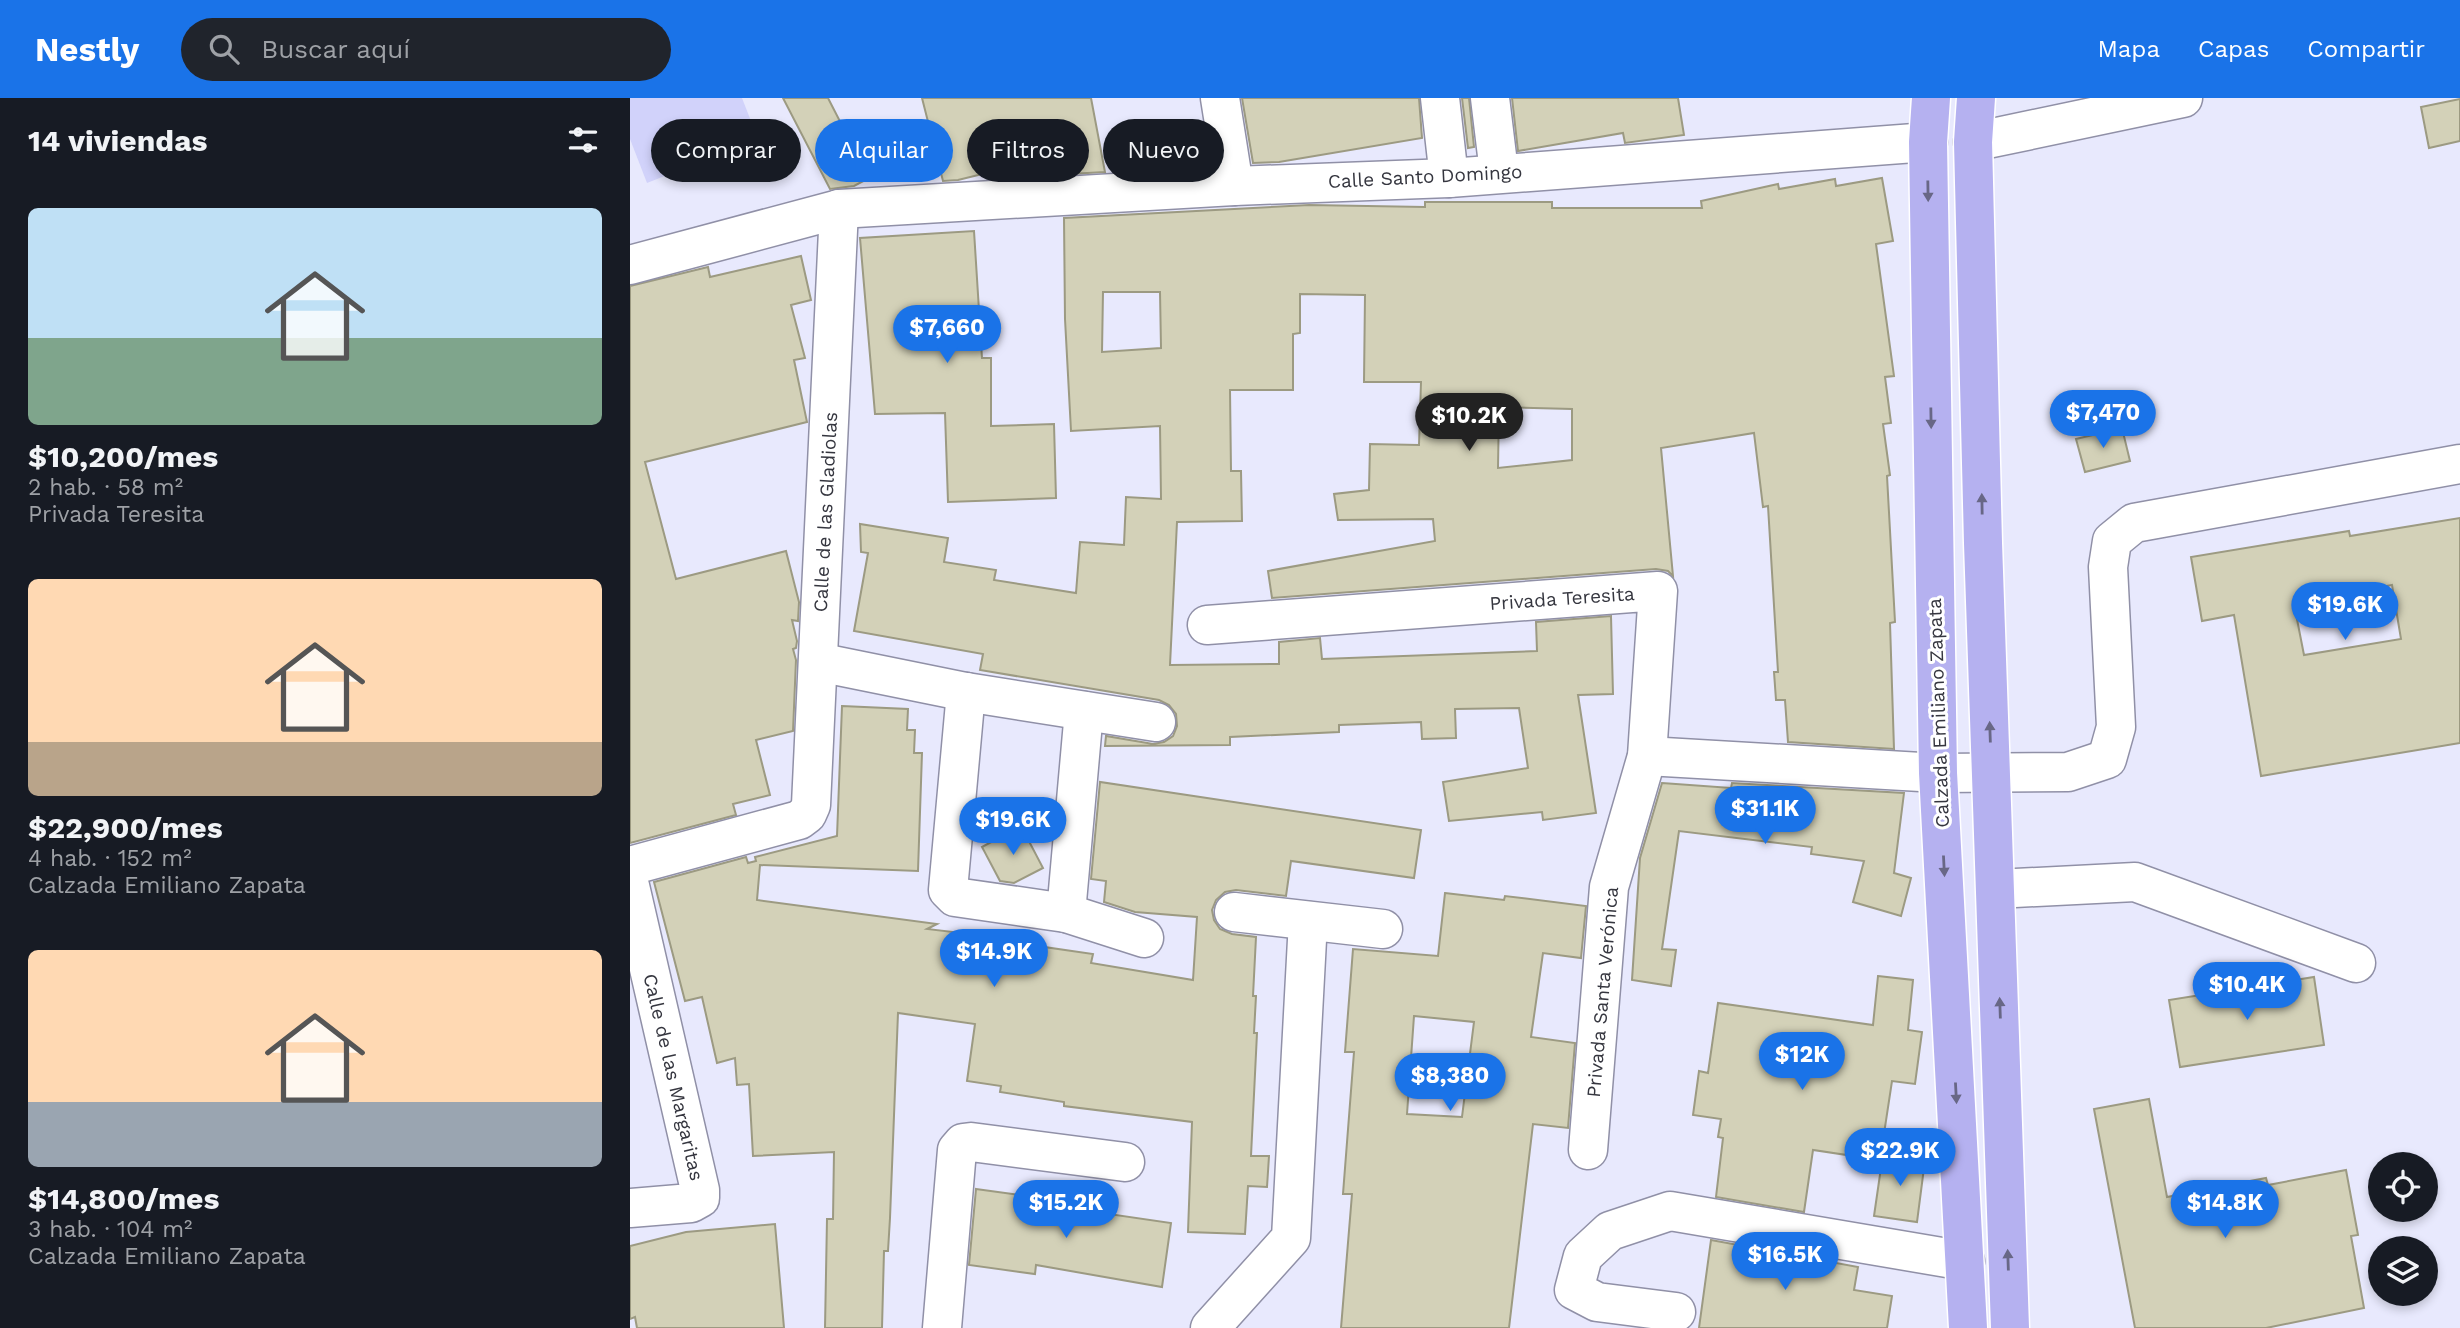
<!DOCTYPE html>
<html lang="es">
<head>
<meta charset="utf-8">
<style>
	body { margin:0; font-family:"Work Sans",sans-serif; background:#20242c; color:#f1f3f6; height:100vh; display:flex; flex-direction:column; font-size:26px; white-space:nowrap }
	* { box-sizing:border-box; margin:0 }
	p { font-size:23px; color:#9ea1a6 }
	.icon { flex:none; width:38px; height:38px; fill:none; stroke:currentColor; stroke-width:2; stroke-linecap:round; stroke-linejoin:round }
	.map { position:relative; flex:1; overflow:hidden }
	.side { display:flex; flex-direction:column; background:#171b24; width:630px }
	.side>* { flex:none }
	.top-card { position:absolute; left:21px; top:21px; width:665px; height:63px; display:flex; gap:14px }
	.fabs { position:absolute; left:1738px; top:1054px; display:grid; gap:14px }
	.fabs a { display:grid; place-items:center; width:70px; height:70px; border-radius:50%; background:#171b24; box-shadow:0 4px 10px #0003; font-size:35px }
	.price { position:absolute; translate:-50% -60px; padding:0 16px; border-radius:24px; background:#1a73e8; color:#fff; font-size:23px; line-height:46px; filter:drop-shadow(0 2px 4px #0008) }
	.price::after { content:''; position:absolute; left:50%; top:42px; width:21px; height:16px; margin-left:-10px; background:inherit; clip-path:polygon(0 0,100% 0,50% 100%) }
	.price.current { background:#222; color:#fff }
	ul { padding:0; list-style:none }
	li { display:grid; align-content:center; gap:14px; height:371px; padding:0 28px }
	li span { display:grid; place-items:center; height:217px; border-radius:10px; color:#555 }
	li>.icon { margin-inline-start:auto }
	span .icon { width:126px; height:126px; fill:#fffc; stroke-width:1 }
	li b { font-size:30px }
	h2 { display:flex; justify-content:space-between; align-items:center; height:84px; padding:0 28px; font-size:30px }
	.tag { padding:0 24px; border-radius:32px; background:#171b24; box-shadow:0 4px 10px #0003; font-size:24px; line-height:63px }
	.tag.current { background:#1a73e8; color:#fff }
	header { display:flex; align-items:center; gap:42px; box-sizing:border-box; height:98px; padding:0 35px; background:#1a73e8; color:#fff }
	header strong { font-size:33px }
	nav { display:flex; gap:38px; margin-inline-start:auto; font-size:24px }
	.search { width:490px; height:63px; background:#20242c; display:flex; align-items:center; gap:18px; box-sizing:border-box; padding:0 24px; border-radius:38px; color:#9ea1a6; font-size:26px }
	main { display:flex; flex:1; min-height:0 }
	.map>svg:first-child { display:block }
	.green { fill:#d1d2fa }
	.building { fill:#d3d1b8; stroke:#9c9a82; stroke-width:2; fill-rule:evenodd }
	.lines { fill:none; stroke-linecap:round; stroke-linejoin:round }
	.minor-casing { stroke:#9090a7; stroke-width:41 }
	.major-casing { stroke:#fff; stroke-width:41 }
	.minor { stroke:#fff; stroke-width:38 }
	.major { stroke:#b5b1f0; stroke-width:38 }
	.oneway { fill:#686786 }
	.labels { text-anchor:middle; stroke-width:6; stroke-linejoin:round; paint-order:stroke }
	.street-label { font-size:19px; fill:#35363f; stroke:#fff }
</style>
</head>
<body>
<header>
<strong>Nestly</strong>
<div class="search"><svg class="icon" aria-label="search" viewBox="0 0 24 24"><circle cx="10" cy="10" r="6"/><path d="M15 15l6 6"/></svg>Buscar aquí</div>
<nav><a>Mapa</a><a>Capas</a><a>Compartir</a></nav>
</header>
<main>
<section class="side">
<h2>14 viviendas<svg class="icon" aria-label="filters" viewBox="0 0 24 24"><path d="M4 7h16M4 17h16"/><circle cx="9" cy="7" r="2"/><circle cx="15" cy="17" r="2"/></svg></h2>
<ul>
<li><span style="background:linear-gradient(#bfe0f5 60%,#7fa58c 0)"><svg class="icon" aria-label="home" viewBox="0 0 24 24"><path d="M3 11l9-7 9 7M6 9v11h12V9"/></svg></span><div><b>$10,200/mes</b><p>2 hab. · 58 m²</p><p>Privada Teresita</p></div></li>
<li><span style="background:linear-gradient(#ffd9b3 75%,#b9a48a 0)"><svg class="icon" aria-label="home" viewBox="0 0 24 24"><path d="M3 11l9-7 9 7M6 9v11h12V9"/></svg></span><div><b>$22,900/mes</b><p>4 hab. · 152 m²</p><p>Calzada Emiliano Zapata</p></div></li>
<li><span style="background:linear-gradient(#ffd9b3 70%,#9aa5b1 0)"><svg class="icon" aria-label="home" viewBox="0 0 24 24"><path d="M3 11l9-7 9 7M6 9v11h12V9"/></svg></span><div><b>$14,800/mes</b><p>3 hab. · 104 m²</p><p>Calzada Emiliano Zapata</p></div></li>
</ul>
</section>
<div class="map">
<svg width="1830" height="1230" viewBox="0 0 1830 1230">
	<rect width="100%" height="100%" fill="#e8e9fd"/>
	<polygon class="green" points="0,0 112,0 128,41 17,85 0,41"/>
	<g class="building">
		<polygon points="153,0 198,0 239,80 224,88 200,91"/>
		<polygon points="292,0 461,0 475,74 421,77 417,60 328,82 313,83"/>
		<polygon points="612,0 789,0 792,40 649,64 623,65"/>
		<polygon points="832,0 839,0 844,49 838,50"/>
		<polygon points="882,0 1048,0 1054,37 995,45 993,35 888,53"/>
		<polygon points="1830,1 1830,43 1799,50 1791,9"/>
		<path d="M1252,80l11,63 -17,3 18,132 -9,1 6,46 -8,1 7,51 -3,1 8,146 -5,1 4,126 -106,-7 -3,-42h-9l-2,-28h4l-10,-166 -5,1 -9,-74 -93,15 12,128 -5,-5 -12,-2 -384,29 -4,-27 167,-30 -2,-22 -95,1 -4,-26 35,-4 1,-46 49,1 2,-63h-57l1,-87 -65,-1v39l-7,1v56h-63l1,81h10l1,50 -65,1 -7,143 109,-1v-22l41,-4 2,21 215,-8 -1,-29 75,-6 2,78 -35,1 18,118 -53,7 -1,-8 -93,9 -6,-39 85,-14 -9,-60 -64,1 1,29 -34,1 -1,-17 -82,3v7l-109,5v8l-125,1 1,-10 47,8 11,-2 9,-6 4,-10 -1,-12 -7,-9 -10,-5 -179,-30 3,-16 -129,-23 14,-78 -7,-1 -1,-28 88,14 -4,24 52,8 -2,10 82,13 4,-51 44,3 2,-48 35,2 -1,-73 -89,5 -6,-112 -1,-101 245,-13 116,2v-5h127v6h150l-1,-7 77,-17 1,5 56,-10 1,7zM473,194h57l1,56 -59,4zM869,309l73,2v51l-74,8z"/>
		<polygon points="344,133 352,260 361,260 361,328 424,326 426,400 318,404 315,315 245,316 230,140"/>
		<polygon points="171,158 181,202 161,207 175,260 164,262 177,324 15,364 46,481 156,453 169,504 168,523 162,522 167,543 166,550 163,551 166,562 163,633 126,642 140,697 103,706 106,717 0,745 0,188 78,169 80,179"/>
		<polygon points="1492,330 1500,363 1455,374 1446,341"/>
		<path d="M1830,420v225l-199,33 -27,-161 -32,6 -11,-64 158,-26 1,5zM1762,487l9,54 -97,16 -10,-51z"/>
		<polygon points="212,608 278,611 277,632 285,632 284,655 292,655 288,773 130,767 127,802 307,826 297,831 374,840 373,843 463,856 461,865 563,882 567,819 505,814 474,804 476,783 461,781 470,684 791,732 784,780 661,763 656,798 606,792 595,794 586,802 582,812 584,822 590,831 602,836 626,839 623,898 626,898 624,935 627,935 621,1058 639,1058 637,1089 618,1088 615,1136 558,1134 562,1024 434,1008 434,1004 370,994 371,988 337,983 345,926 268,915 260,1120 258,1153 254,1153 252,1230 195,1230 197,1121 203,1121 204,1054 123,1058 119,986 107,987 105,960 87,965 72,899 55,903 24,784 116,759 118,765 126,763 125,759 207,738"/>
		<polygon points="1032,685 1101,690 1102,685 1274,695 1264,775 1281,780 1271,818 1223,804 1234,763 1181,756 1182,749 1049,733 1032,851 1046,852 1041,888 1002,882 1010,760"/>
		<polygon points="391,728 413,770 384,785 370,783 352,749"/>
		<path d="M815,795l59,7 1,-4 81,10 -5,52 -38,-5 -12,84 44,6 -7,85 -35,-4 -24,204h-168l11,-134h-9l11,-142h-9l8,-103 85,7zM784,918l60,6 -12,95 -55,-3z"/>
		<polygon points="1248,878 1283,882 1278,932 1292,934 1285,986 1262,983 1250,1062 1183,1052 1174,1114 1086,1099 1093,1040 1088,1039 1091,1021 1063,1017 1069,973 1078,975 1088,905 1243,927"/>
		<polygon points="1684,879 1694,947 1550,969 1539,902"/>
		<polygon points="1519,1001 1537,1099 1636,1080 1638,1087 1716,1072 1728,1137 1721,1138 1734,1210 1636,1230 1505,1230 1464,1011"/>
		<polygon points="1253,1056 1295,1062 1287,1124 1244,1118"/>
		<polygon points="346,1091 411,1100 410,1106 541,1125 532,1189 406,1167 405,1176 339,1167"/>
		<polygon points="145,1126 154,1230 7,1230 5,1219 0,1221 0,1148 56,1134"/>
		<polygon points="1081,1142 1228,1169 1224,1192 1262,1198 1257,1230 1069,1230"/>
	</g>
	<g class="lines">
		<g class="minor-casing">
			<g id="minor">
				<polyline points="590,0 604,88"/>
				<polyline points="810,0 819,80"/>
				<polyline points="860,0 869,74"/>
				<polyline points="1343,44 1553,0"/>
				<polyline points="0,167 209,111 604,88 819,80 1298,44"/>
				<polyline points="577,527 1028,493 1017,658 979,789 958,1052"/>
				<polyline points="188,564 336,594 526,624"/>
				<polyline points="336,594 318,792 325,799 436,815 514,840"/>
				<polyline points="1017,658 1308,675 1438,674 1477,661 1486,629 1478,469 1482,443 1504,425 1830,366"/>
				<polyline points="0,768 169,722 177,716 181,707 209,111"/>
				<polyline points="0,788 70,1092 70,1100 61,1105 0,1110"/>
				<polyline points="1366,791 1505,784 1726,865"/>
				<polyline points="604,814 753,831"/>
				<polyline points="436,815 454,613"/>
				<polyline points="1046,1214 967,1204 944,1192 953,1158 980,1133 1040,1113 1335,1163"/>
				<polyline points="312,1230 327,1052 333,1045 341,1044 495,1064"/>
				<polyline points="580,1230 661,1140 678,823"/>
			</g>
		</g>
		<g class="major-casing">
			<g id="major">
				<polyline points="1301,0 1298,44 1308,675 1338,1230"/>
				<polyline points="1346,0 1343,44 1353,445 1380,1230"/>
			</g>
		</g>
		<use href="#minor" class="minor"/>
		<use href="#major" class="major"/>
	</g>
	<defs><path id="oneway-solid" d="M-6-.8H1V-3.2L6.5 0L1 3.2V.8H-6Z" transform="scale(1.75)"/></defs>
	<g class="oneway">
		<use href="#oneway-solid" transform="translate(1298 93) rotate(89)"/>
		<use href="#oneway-solid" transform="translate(1301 320) rotate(89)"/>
		<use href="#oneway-solid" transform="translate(1352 406) rotate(-91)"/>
		<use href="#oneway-solid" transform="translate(1360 634) rotate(-92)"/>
		<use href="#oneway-solid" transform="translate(1314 768) rotate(87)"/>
		<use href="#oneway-solid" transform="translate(1370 910) rotate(-92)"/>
		<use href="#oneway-solid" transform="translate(1326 995) rotate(87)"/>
		<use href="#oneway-solid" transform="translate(1378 1162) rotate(-92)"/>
	</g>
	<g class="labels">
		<g class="street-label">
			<text transform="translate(795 78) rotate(-3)" y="7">Calle Santo Domingo</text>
			<text transform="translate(195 414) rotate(-87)" y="7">Calle de las Gladiolas</text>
			<text transform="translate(932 500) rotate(-4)" y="7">Privada Teresita</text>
			<text transform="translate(1308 615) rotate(-92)" y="7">Calzada Emiliano Zapata</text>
			<text transform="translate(972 894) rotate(-85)" y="7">Privada Santa Verónica</text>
			<text transform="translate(44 979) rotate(77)" y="7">Calle de las Margaritas</text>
		</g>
	</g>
</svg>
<div class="fabs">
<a><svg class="icon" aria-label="locate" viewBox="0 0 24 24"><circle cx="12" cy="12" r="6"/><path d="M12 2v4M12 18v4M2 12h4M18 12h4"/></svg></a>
<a><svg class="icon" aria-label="layers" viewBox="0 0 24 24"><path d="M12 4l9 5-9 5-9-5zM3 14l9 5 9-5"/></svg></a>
</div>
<b class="price" style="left:317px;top:267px">$7,660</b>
<b class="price" style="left:1473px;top:352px">$7,470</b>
<b class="price current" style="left:839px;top:355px">$10.2K</b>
<b class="price" style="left:1715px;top:544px">$19.6K</b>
<b class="price" style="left:1135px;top:748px">$31.1K</b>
<b class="price" style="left:383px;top:759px">$19.6K</b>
<b class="price" style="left:364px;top:891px">$14.9K</b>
<b class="price" style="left:1617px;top:924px">$10.4K</b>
<b class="price" style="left:1172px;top:994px">$12K</b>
<b class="price" style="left:820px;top:1015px">$8,380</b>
<b class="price" style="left:1270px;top:1090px">$22.9K</b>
<b class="price" style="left:436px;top:1142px">$15.2K</b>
<b class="price" style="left:1595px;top:1142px">$14.8K</b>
<b class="price" style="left:1155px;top:1194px">$16.5K</b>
<div class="top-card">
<a class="tag">Comprar</a>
<a class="tag current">Alquilar</a>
<a class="tag">Filtros</a>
<a class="tag">Nuevo</a>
</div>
</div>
</main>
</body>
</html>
